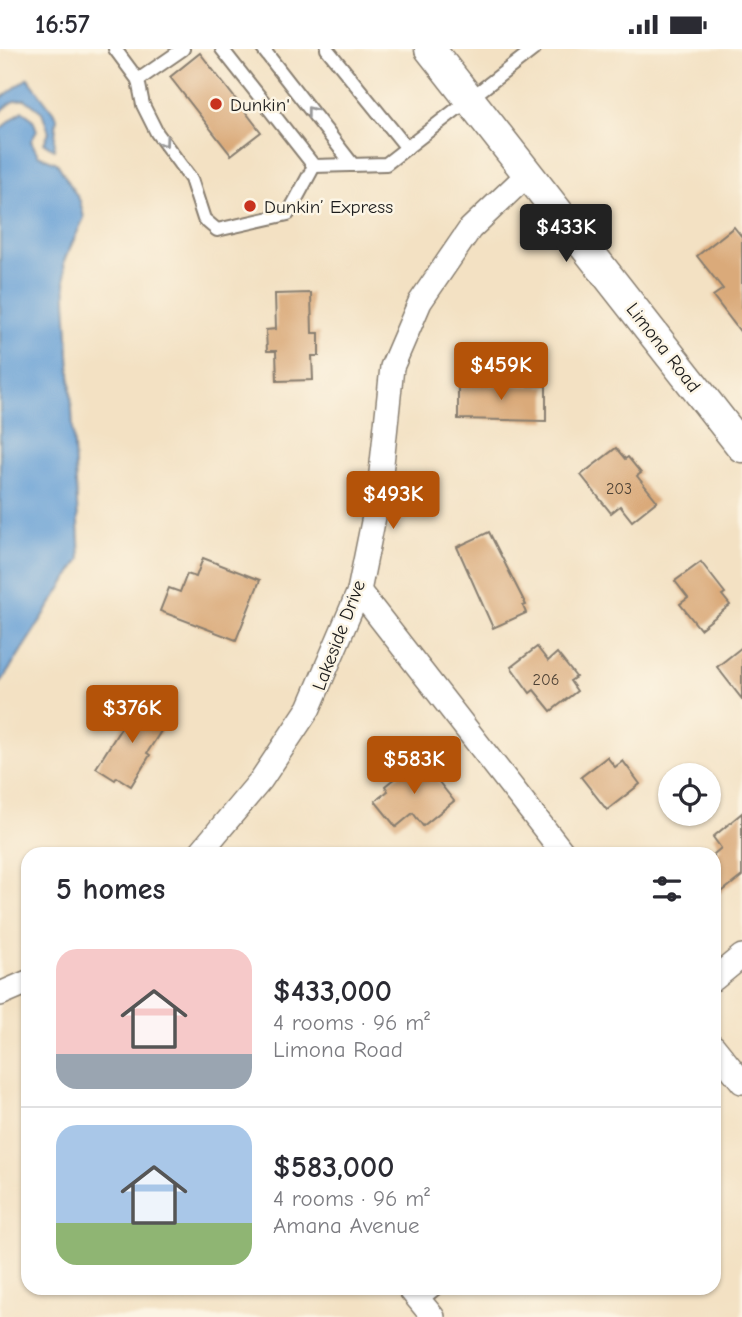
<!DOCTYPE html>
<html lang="en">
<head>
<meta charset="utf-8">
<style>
	body { margin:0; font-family:"Comic Neue",sans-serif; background:#f7f7f7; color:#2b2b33; height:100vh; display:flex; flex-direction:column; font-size:26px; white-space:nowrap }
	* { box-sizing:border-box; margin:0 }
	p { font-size:23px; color:#7c7c81 }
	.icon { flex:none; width:38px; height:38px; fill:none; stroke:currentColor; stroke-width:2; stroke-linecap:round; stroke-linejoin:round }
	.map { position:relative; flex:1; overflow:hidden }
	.details { position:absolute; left:21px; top:798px; width:700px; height:448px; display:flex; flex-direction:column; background:#fff; border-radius:21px; box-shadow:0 2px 5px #0004 }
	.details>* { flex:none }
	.controls { position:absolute; left:658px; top:714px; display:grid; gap:14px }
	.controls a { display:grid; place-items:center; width:63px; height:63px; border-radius:50%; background:#fff; box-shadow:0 2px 5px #0004; font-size:35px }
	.price { position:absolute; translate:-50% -60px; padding:0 16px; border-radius:7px; background:#b45309; color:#fff; font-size:23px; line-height:46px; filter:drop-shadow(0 2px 4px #0008) }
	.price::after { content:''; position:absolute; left:50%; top:42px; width:21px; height:16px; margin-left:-10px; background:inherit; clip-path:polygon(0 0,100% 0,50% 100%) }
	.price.selected { background:#222; color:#fff }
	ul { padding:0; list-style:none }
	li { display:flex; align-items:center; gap:21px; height:175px; padding:0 35px }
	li+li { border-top:2px solid #e1e1e2 }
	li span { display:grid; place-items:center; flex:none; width:196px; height:140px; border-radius:21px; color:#555 }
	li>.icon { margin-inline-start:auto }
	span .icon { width:84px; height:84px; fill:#fffc; stroke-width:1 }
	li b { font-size:30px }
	h2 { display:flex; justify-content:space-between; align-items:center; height:84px; padding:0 35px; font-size:30px }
	.status { display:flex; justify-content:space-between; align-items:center; height:49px; padding:0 35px; background:#fff; direction:ltr }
	.status svg { height:19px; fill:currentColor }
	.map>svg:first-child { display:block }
	.water { fill:#67a0d6; stroke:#425e79; stroke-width:2 }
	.building { fill:#daaa7a }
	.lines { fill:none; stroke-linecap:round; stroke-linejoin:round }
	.service-casing { stroke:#887e70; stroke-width:16 }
	.minor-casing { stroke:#887e70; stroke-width:26 }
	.tertiary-casing { stroke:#887e70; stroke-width:33 }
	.service { stroke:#fff; stroke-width:12 }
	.minor { stroke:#fff; stroke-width:23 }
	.tertiary { stroke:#fff; stroke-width:30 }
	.oneway { stroke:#999 }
	.poi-dot { fill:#c8321e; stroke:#fcf5e5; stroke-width:2.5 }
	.labels { text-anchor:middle; stroke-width:5; stroke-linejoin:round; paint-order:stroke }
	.number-label { font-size:16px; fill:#4c4034 }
	.poi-label { font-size:19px; fill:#1c1c1c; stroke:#fcf5e5; text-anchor:start }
	.street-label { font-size:19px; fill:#1c1c1c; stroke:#fcf5e5 }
</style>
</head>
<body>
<div class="status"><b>16:57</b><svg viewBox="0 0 49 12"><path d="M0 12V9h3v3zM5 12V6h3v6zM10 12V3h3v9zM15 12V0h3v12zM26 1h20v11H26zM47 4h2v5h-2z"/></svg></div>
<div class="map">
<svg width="742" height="1268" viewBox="0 0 742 1268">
	<rect width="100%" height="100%" fill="#fcf5e5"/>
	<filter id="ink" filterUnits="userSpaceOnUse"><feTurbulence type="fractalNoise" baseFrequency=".0143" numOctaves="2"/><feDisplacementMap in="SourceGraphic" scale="14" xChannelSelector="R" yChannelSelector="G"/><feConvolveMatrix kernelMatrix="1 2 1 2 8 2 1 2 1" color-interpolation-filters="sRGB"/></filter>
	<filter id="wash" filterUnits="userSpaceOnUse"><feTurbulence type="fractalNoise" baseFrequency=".00686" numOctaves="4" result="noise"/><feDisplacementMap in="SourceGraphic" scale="28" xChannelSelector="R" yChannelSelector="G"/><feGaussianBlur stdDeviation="1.57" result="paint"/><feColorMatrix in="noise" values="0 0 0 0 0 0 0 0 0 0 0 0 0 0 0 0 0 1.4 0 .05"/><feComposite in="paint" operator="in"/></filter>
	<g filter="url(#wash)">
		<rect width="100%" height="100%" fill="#f3e1c3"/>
		<g class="water">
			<polygon points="28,29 57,68 54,100 44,94 49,83 42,63 25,50 14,52 0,63 0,50"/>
			<polygon points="22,62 33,70 37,82 31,92 38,106 57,114 80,152 84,169 64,212 80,510 0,635 0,80"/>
		</g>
		<g id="blocks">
			<g class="building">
				<polygon points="200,4 261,83 231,106 170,28"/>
				<polygon points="734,178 742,188 742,285 713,247 723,240 697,207"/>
				<polygon points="311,244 312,284 319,284 319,307 312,307 313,331 277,332 276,302 267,302 266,281 276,280 275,245"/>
				<polygon points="490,330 490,336 546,337 546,372 458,370 458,331"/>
				<polygon points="616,399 625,410 628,408 641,424 637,427 657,452 632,472 620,457 611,464 581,426"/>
				<polygon points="489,483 526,556 523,557 526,564 493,579 457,498"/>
				<polygon points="203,509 260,531 236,591 160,562 169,539 180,543 187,525 196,528"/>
				<polygon points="701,513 725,544 722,546 730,556 700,580 680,555 688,549 675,532"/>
				<polygon points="537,598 548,612 557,604 576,628 570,632 577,642 551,662 534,641 530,644 511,618"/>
				<polygon points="742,598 742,650 717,618"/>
				<polygon points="138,652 168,671 147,704 150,706 131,737 117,728 115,731 96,719"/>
				<polygon points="607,708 615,718 623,712 640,735 607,761 581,728"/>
				<polygon points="420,709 454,752 423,777 413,764 396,778 375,752 388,742 385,737"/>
				<polygon points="742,764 742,827 714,849 714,805 721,799 713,788"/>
			</g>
		</g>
	</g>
	<g filter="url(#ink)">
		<use href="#blocks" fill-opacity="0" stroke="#887e70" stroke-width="2"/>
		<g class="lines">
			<g class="service-casing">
				<g id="service">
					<polyline points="115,0 138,31 143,56 157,84 191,130 204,170 217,181 288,165 314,117"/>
					<polyline points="222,0 314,117"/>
					<polyline points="263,0 353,116"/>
					<polyline points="327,0 407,99"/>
					<polyline points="138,31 183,0"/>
					<polyline points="314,117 386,115 534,0"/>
					<polyline points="420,1252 436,1239"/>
				</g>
			</g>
			<g class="minor-casing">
				<g id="minor">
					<polyline points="359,542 564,805"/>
					<polyline points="199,805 261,731 309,659 359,542 379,443 392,318 420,253 470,180 528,125"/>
					<polyline points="714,930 742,907"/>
					<polyline points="0,945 28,933"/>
					<polyline points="714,998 742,1033"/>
					<polyline points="409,1239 433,1268"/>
				</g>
			</g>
			<g class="tertiary-casing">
				<polyline id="tertiary" points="430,0 742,398"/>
			</g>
			<use href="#service" class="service"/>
			<use href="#minor" class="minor"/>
			<use href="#tertiary" class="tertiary"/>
		</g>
		<defs><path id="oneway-chevron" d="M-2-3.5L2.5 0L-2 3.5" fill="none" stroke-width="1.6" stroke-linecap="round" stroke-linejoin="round" transform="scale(1.75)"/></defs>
		<g class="oneway">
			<use href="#oneway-chevron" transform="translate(311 62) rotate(-128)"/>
			<use href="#oneway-chevron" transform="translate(164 93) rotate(54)"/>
		</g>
	</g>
	<g class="poi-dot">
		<circle cx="216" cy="55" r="7"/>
		<circle cx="250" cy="157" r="7"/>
	</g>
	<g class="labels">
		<g class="number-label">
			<text x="619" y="445">203</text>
			<text x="546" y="636">206</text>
		</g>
		<g class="poi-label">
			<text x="230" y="62">Dunkin'</text>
			<text x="264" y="164">Dunkin’ Express</text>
		</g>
		<g class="street-label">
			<text transform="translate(664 298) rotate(52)" y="7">Limona Road</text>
			<text transform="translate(338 586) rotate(-69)" y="7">Lakeside Drive</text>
		</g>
	</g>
</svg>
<div class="controls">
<a><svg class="icon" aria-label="locate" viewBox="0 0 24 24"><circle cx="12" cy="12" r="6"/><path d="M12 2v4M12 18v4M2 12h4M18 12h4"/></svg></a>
</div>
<b class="price selected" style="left:566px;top:215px">$433K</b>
<b class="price" style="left:501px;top:353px">$459K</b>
<b class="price" style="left:393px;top:482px">$493K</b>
<b class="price" style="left:132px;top:696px">$376K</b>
<b class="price" style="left:414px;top:747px">$583K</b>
<section class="details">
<h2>5 homes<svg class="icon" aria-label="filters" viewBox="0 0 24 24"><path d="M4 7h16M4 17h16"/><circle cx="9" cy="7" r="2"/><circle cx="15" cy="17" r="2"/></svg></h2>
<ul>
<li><span style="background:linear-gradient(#f6c9c9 75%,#9aa5b1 0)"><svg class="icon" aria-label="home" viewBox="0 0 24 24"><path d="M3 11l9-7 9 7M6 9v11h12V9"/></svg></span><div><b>$433,000</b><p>4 rooms · 96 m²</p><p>Limona Road</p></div></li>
<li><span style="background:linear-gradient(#a9c7e8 70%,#8fb573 0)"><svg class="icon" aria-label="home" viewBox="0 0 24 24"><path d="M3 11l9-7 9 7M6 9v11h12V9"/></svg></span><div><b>$583,000</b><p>4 rooms · 96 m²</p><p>Amana Avenue</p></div></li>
</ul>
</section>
</div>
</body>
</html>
